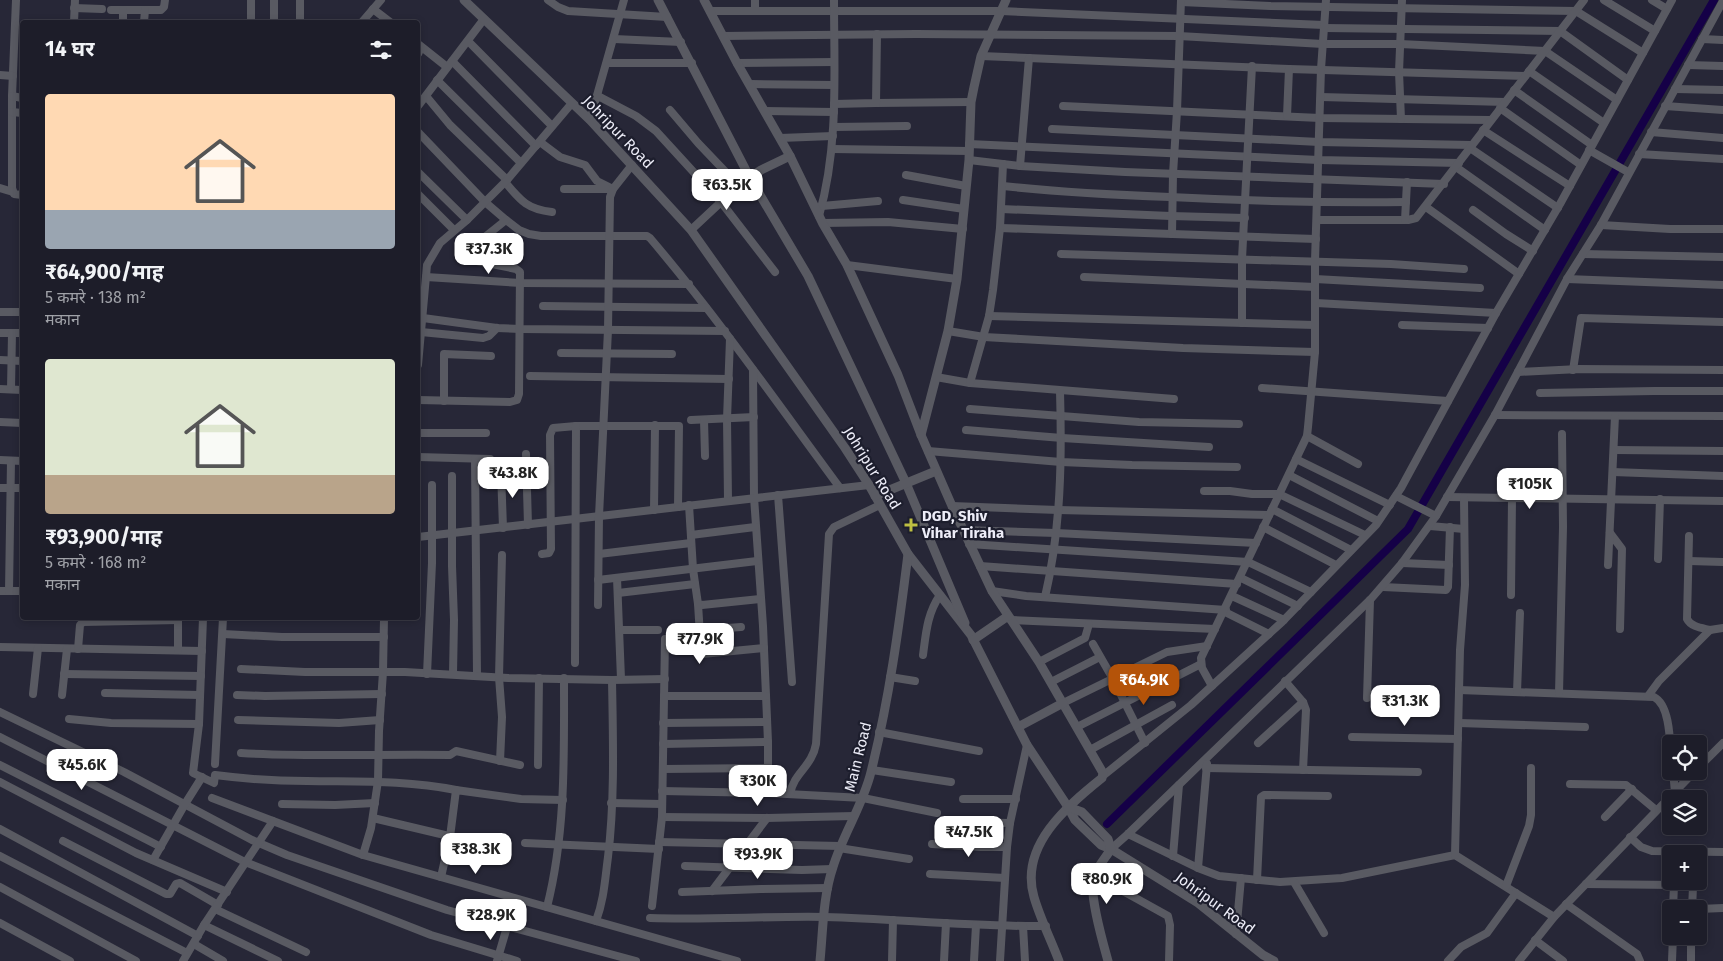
<!DOCTYPE html>
<html lang="hi">
<head>
<meta charset="utf-8">
<style>
	body { margin:0; font-family:"Fira Sans","Noto Sans Devanagari",sans-serif; background:#252631; color:#f1f3f6; height:100vh; display:flex; flex-direction:column; font-size:19px; white-space:nowrap }
	* { box-sizing:border-box; margin:0 }
	p { font-size:16px; color:#a0a2a8 }
	.icon { flex:none; width:28px; height:28px; fill:none; stroke:currentColor; stroke-width:2; stroke-linecap:round; stroke-linejoin:round }
	.map { position:relative; flex:1; overflow:hidden }
	.side { position:absolute; left:20px; top:20px; width:400px; height:600px; display:flex; flex-direction:column; background:#1d1d29; border-radius:5px; box-shadow:0 2px 8px #0003,0 0 0 1px #3b3b46 }
	.side>* { flex:none }
	.fabs { position:absolute; left:1662px; top:735px; display:grid; gap:10px }
	.fabs a { display:grid; place-items:center; width:45px; height:45px; border-radius:5px; background:#1d1d29; box-shadow:0 2px 8px #0003,0 0 0 1px #3b3b46; font-size:25px }
	.price { position:absolute; translate:-50% -42px; padding:0 11px; border-radius:10px; background:#fff; color:#222; font-size:16px; line-height:32px; filter:drop-shadow(0 1px 2px #0008) }
	.price::after { content:''; position:absolute; left:50%; top:30px; width:15px; height:11px; margin-left:-8px; background:inherit; clip-path:polygon(0 0,100% 0,50% 100%) }
	.price.current { background:#b45309; color:#fff }
	ul { padding:0; list-style:none }
	li { display:grid; align-content:center; gap:10px; height:265px; padding:0 25px }
	li span { display:grid; place-items:center; height:155px; border-radius:5px; color:#555 }
	li>.icon { margin-inline-start:auto }
	span .icon { width:90px; height:90px; fill:#fffc; stroke-width:1 }
	li b { font-size:21px }
	h2 { display:flex; justify-content:space-between; align-items:center; height:60px; padding:0 25px; font-size:21px }
	.map>svg:first-child { display:block }
	.lines { fill:none; stroke-linecap:round; stroke-linejoin:round }
	.canal { stroke:#150047; stroke-width:8 }
	.minor { stroke:#595a62; stroke-width:8 }
	.tertiary { stroke:#595a62; stroke-width:9 }
	.poi-dot { fill:#bebf42; stroke:#1d1e2d; stroke-width:2 }
	.labels { text-anchor:middle; stroke-width:4.5; stroke-linejoin:round; paint-order:stroke }
	.street-label { font-size:15px; fill:#ededf8; stroke:#1d1e2d }
	.poi-label { font-size:15px; font-weight:bold; fill:#ededf8; stroke:#1d1e2d; text-anchor:start }
</style>
</head>
<body>
<div class="map">
<svg width="1723" height="961" viewBox="0 0 1723 961">
	<rect width="100%" height="100%" fill="#272737"/>
	<g class="lines">
		<polyline class="canal" points="1107,824 1408,529 1714,0"/>
		<g class="minor">
			<polyline points="16,0 12,96 12,188 14,194 22,195"/>
			<polyline points="548,0 558,7 568,11 667,17"/>
			<polyline points="755,0 755,10"/>
			<polyline points="1604,0 1655,31"/>
			<polyline points="1652,0 1667,9"/>
			<polyline points="1181,2 1270,6 1576,11 1643,53"/>
			<polyline points="74,8 102,9"/>
			<polyline points="373,9 390,22"/>
			<polyline points="111,10 161,10 164,7 165,0"/>
			<polyline points="710,11 1001,11 1324,25"/>
			<polyline points="74,22 75,0"/>
			<polyline points="123,22 123,10"/>
			<polyline points="144,22 145,10"/>
			<polyline points="251,22 251,0"/>
			<polyline points="274,22 274,0"/>
			<polyline points="300,22 300,0"/>
			<polyline points="362,22 381,0"/>
			<polyline points="1324,28 1560,31 1628,80"/>
			<polyline points="723,36 916,34 1179,36 1323,44 1400,44 1545,51 1617,100"/>
			<polyline points="614,39 681,42"/>
			<polyline points="1702,39 1723,40"/>
			<polyline points="468,41 552,126"/>
			<polyline points="418,44 447,67"/>
			<polyline points="418,54 419,52"/>
			<polyline points="981,56 1289,69 1525,76"/>
			<polyline points="452,61 536,146"/>
			<polyline points="607,63 692,63"/>
			<polyline points="737,63 834,62"/>
			<polyline points="1688,65 1723,66"/>
			<polyline points="1529,71 1604,123"/>
			<polyline points="0,75 13,76"/>
			<polyline points="437,80 521,163"/>
			<polyline points="750,84 834,85"/>
			<polyline points="1675,89 1723,90"/>
			<polyline points="1514,90 1592,145"/>
			<polyline points="12,96 22,98"/>
			<polyline points="426,96 450,125 507,180"/>
			<polyline points="598,96 636,116 656,131 721,202 775,272"/>
			<polyline points="1321,97 1505,102"/>
			<polyline points="876,103 971,102"/>
			<polyline points="834,104 876,103 877,34"/>
			<polyline points="418,106 484,19"/>
			<polyline points="1063,106 1320,118 1490,120"/>
			<polyline points="1665,106 1723,110"/>
			<polyline points="1500,108 1581,165"/>
			<polyline points="670,110 698,143 740,187"/>
			<polyline points="765,111 834,112"/>
			<polyline points="12,112 22,113"/>
			<polyline points="1287,116 1289,69"/>
			<polyline points="1401,119 1399,72 1402,0"/>
			<polyline points="590,120 624,0"/>
			<polyline points="834,127 907,126"/>
			<polyline points="1052,129 1319,142 1472,145"/>
			<polyline points="1483,130 1570,186"/>
			<path d="M418,132l67,70 21,18 13,10 10,4 12,2h106l3,2c68,80 128,166 190,250"/>
			<polyline points="1651,132 1723,138"/>
			<polyline points="780,138 833,136"/>
			<polyline points="540,142 560,157 585,165 597,181 613,189"/>
			<polyline points="969,144 1319,160 1459,163"/>
			<polyline points="1470,148 1558,208"/>
			<polyline points="832,149 969,151"/>
			<polyline points="1589,150 1628,172"/>
			<polyline points="1639,154 1723,159"/>
			<polyline points="969,160 1020,166 1125,172 1444,184"/>
			<polyline points="1020,166 1029,58"/>
			<polyline points="1456,167 1545,230"/>
			<polyline points="418,172 467,220"/>
			<polyline points="906,175 966,186"/>
			<path d="M505,182c16,19 22,27 47,30"/>
			<path d="M1003,186c55,6 111,9 167,11 79,4 157,6 236,5"/>
			<polyline points="0,188 13,192"/>
			<polyline points="564,189 608,189"/>
			<polyline points="418,194 454,230"/>
			<polyline points="903,200 964,209"/>
			<polyline points="822,206 878,201"/>
			<polyline points="1426,207 1519,274"/>
			<polyline points="1001,209 1171,216 1245,218"/>
			<polyline points="1473,210 1506,234 1533,251"/>
			<path d="M819,216c20,-70 15,-144 15,-216"/>
			<polyline points="1317,220 1408,220 1416,218 1584,0"/>
			<polyline points="1405,220 1407,182"/>
			<polyline points="823,223 888,222 963,229"/>
			<polyline points="1601,225 1670,229 1723,229"/>
			<polyline points="1000,228 1316,239"/>
			<polyline points="691,230 721,202 750,178"/>
			<polyline points="1172,234 1173,174 1177,111 1181,0"/>
			<polyline points="1061,254 1391,264 1464,269"/>
			<polyline points="1583,254 1723,257"/>
			<polyline points="847,265 957,279"/>
			<polyline points="426,277 521,283 689,284"/>
			<polyline points="1084,277 1315,287"/>
			<polyline points="1315,279 1480,288"/>
			<polyline points="1567,279 1723,285"/>
			<polyline points="1316,303 1496,313"/>
			<polyline points="543,306 706,308"/>
			<polyline points="0,312 22,312"/>
			<polyline points="989,316 1315,325"/>
			<polyline points="423,318 497,328 521,329 725,331"/>
			<polyline points="1242,323 1242,259 1252,66"/>
			<polyline points="1402,325 1488,328"/>
			<polyline points="948,331 984,337 1183,348 1315,352"/>
			<polyline points="421,332 483,338 489,336 497,328"/>
			<polyline points="0,333 22,333"/>
			<polyline points="561,353 672,354"/>
			<polyline points="0,360 22,361"/>
			<polyline points="418,365 427,265 440,243 467,220 507,180 572,103"/>
			<polyline points="753,370 754,497 763,626 768,742 768,793"/>
			<polyline points="1573,370 1581,318 1723,322"/>
			<polyline points="1518,372 1579,369 1723,370"/>
			<polyline points="530,376 729,379"/>
			<polyline points="936,377 970,383 1174,399"/>
			<polyline points="970,383 989,316 993,290 1000,228 1003,164"/>
			<polyline points="1262,388 1448,401"/>
			<polyline points="0,389 22,390"/>
			<polyline points="11,389 12,333"/>
			<polyline points="1540,393 1654,391 1723,391"/>
			<polyline points="418,400 510,402 517,400 519,394 520,272 516,269 467,259 465,256 466,252 506,220"/>
			<polyline points="444,401 444,354 491,356"/>
			<polyline points="970,409 1139,422 1239,424"/>
			<polyline points="1495,415 1723,416"/>
			<polyline points="691,420 754,417"/>
			<polyline points="704,420 705,456"/>
			<polyline points="0,422 22,423"/>
			<polyline points="966,430 1062,438 1209,447"/>
			<polyline points="418,433 486,433"/>
			<polyline points="1307,436 1358,464"/>
			<polyline points="1614,450 1723,451"/>
			<polyline points="928,451 1061,462 1132,465 1237,467"/>
			<polyline points="526,454 528,525"/>
			<polyline points="418,457 490,459"/>
			<polyline points="475,459 477,675"/>
			<polyline points="1296,459 1390,505"/>
			<polyline points="0,460 22,461"/>
			<polyline points="501,471 503,528"/>
			<polyline points="1613,472 1723,476"/>
			<polyline points="1289,475 1378,521"/>
			<polyline points="452,476 452,566 454,620 453,674"/>
			<polyline points="0,488 22,488"/>
			<polyline points="1204,491 1230,491 1252,494 1279,494 1365,535"/>
			<polyline points="778,495 792,682"/>
			<polyline points="1396,496 1436,516"/>
			<polyline points="1447,497 1723,501"/>
			<polyline points="728,500 727,419 730,339"/>
			<polyline points="689,505 693,569 698,604 702,605 760,599"/>
			<polyline points="952,506 1058,510 1269,515"/>
			<polyline points="1272,509 1351,550"/>
			<polyline points="654,510 655,425"/>
			<polyline points="1430,526 1464,529"/>
			<polyline points="1263,527 1336,565"/>
			<polyline points="963,530 1056,533 1256,543"/>
			<polyline points="1610,533 1622,549 1620,629"/>
			<polyline points="691,535 755,527"/>
			<path d="M1689,536l-2,83c4,8 15,9 23,11"/>
			<polyline points="418,537 869,485"/>
			<polyline points="969,544 1248,562 1311,592"/>
			<polyline points="542,554 549,553 551,549 550,435 553,428 576,426 679,426 678,507"/>
			<polyline points="599,554 691,543"/>
			<polyline points="1658,559 1660,499"/>
			<polyline points="1689,561 1723,562"/>
			<polyline points="1402,563 1449,565"/>
			<polyline points="1608,565 1615,416"/>
			<polyline points="980,566 1237,584"/>
			<polyline points="617,578 621,679"/>
			<polyline points="1241,578 1298,606"/>
			<polyline points="598,580 757,561"/>
			<polyline points="1383,587 1446,590 1448,587 1450,527"/>
			<polyline points="0,591 22,591"/>
			<polyline points="9,591 11,461"/>
			<polyline points="992,591 1026,596 1226,610"/>
			<polyline points="618,593 695,584"/>
			<polyline points="1511,595 1512,498"/>
			<polyline points="1232,596 1284,620"/>
			<path d="M1045,597c16,-68 17,-137 15,-206"/>
			<polyline points="698,604 701,651 702,654 764,648"/>
			<polyline points="598,605 599,516 608,330 610,197 613,189 632,165"/>
			<polyline points="1225,612 1269,634"/>
			<path d="M203,618l-4,106 -6,49 21,10 1,-8c31,4 61,6 92,6 51,1 98,-1 149,9"/>
			<polyline points="1011,620 1215,629"/>
			<polyline points="620,630 658,630"/>
			<polyline points="700,630 741,627"/>
			<polyline points="223,634 282,637 384,637"/>
			<polyline points="1093,644 1113,679 1145,743"/>
			<polyline points="0,647 202,651"/>
			<polyline points="78,649 80,625 83,622 178,620"/>
			<polyline points="178,650 178,618"/>
			<path d="M923,655c3,-22 4,-41 17,-60"/>
			<polyline points="1039,662 1085,638 1089,624"/>
			<polyline points="575,663 576,426"/>
			<polyline points="241,669 305,672 405,672 508,678 612,680 665,679"/>
			<polyline points="64,674 201,676"/>
			<polyline points="427,674 432,563 432,485"/>
			<polyline points="890,677 915,681"/>
			<polyline points="1285,681 1303,702 1306,710 1303,770"/>
			<polyline points="1051,682 1100,657"/>
			<polyline points="1212,686 1202,668 1201,658 1296,459 1307,436 1308,427 1315,352 1315,261 1321,69 1326,0"/>
			<path d="M1459,690l195,7c16,8 16,44 17,61"/>
			<polyline points="1517,692 1520,613"/>
			<polyline points="105,693 200,695"/>
			<polyline points="1559,693 1563,527 1562,434"/>
			<polyline points="33,694 38,648"/>
			<polyline points="62,695 67,649"/>
			<polyline points="237,695 265,696 382,694"/>
			<polyline points="664,696 766,696"/>
			<polyline points="1648,696 1659,681 1710,630 1723,628"/>
			<polyline points="1367,698 1370,600"/>
			<polyline points="1063,703 1167,652 1207,646"/>
			<polyline points="0,712 124,772 252,840 287,855 447,910 636,961"/>
			<polyline points="69,719 111,723 199,724"/>
			<polyline points="238,720 339,723 380,720"/>
			<polyline points="663,723 767,722"/>
			<polyline points="1459,723 1585,727"/>
			<polyline points="1077,727 1201,664"/>
			<polyline points="879,732 979,751"/>
			<polyline points="0,737 245,862 431,935 517,961"/>
			<polyline points="1352,737 1458,739"/>
			<polyline points="1258,743 1303,702"/>
			<polyline points="663,744 768,742"/>
			<polyline points="1090,750 1172,705"/>
			<path d="M241,753c70,4 139,1 209,2l6,-4 64,14"/>
			<polyline points="500,761 502,717 499,677 502,555"/>
			<polyline points="215,764 223,618"/>
			<polyline points="0,765 161,847"/>
			<polyline points="538,765 539,678"/>
			<polyline points="1699,767 1723,743"/>
			<polyline points="1206,768 1418,772"/>
			<polyline points="663,769 768,768"/>
			<polyline points="872,770 951,782"/>
			<polyline points="1673,771 1675,792"/>
			<polyline points="1104,775 1191,705 1282,622 1376,525 1401,488 1496,313 1560,204 1672,0"/>
			<polyline points="0,782 136,853 227,892"/>
			<polyline points="1570,784 1626,785 1656,810"/>
			<polyline points="662,791 768,793 863,798 937,813"/>
			<path d="M790,794c4,-22 22,-27 26,-50l13,-210 5,-7 46,-22"/>
			<polyline points="212,798 363,855 737,961"/>
			<polyline points="963,799 1016,799"/>
			<polyline points="611,803 662,804"/>
			<polyline points="282,804 335,805 375,803"/>
			<polyline points="662,817 767,818 854,816"/>
			<polyline points="1605,817 1632,789"/>
			<polyline points="373,818 491,846"/>
			<polyline points="956,822 1010,823"/>
			<polyline points="0,829 198,936"/>
			<polyline points="1128,834 1198,868 1219,876 1280,882 1342,878 1455,855 1554,917"/>
			<polyline points="1630,837 1641,847 1652,851 1723,852"/>
			<polyline points="63,841 166,894 170,894 176,884 180,883 218,905"/>
			<polyline points="659,842 840,846"/>
			<polyline points="525,843 659,849"/>
			<polyline points="932,844 981,847 1007,847"/>
			<polyline points="839,848 909,859"/>
			<polyline points="1111,849 1128,834 1370,600 1402,563 1436,516 1495,415 1567,279 1601,225 1723,1"/>
			<polyline points="363,855 371,828 378,781 379,731 383,672 384,618"/>
			<polyline points="1455,855 1460,650 1465,585 1464,498"/>
			<polyline points="0,856 187,953"/>
			<polyline points="1173,856 1179,785"/>
			<polyline points="153,860 185,804 202,777"/>
			<polyline points="685,866 802,870 832,869"/>
			<polyline points="1198,868 1207,764"/>
			<polyline points="930,874 1005,878"/>
			<polyline points="1094,875 1168,916 1170,925 1169,961"/>
			<polyline points="441,877 450,837 456,790 521,799 563,800"/>
			<polyline points="1257,880 1261,797 1264,795 1328,796"/>
			<polyline points="1294,882 1324,933"/>
			<polyline points="1586,884 1674,885 1693,887 1692,909"/>
			<polyline points="1506,886 1529,826 1531,815 1531,768"/>
			<polyline points="0,887 136,961"/>
			<polyline points="712,891 767,818"/>
			<polyline points="682,892 761,889 828,888"/>
			<polyline points="1566,904 1637,954 1640,961"/>
			<polyline points="652,906 662,817 665,639"/>
			<path d="M547,907c19,-75 17,-152 17,-229"/>
			<polyline points="215,909 306,952"/>
			<polyline points="1673,909 1674,885"/>
			<polyline points="1699,909 1723,908"/>
			<path d="M650,918c59,2 117,-2 175,-1 74,2 147,10 221,9"/>
			<path d="M596,921c8,-21 9,-42 12,-64 7,-58 5,-119 4,-177"/>
			<polyline points="0,923 70,961"/>
			<polyline points="204,925 278,961"/>
			<polyline points="1023,926 1025,961"/>
			<polyline points="1236,934 1241,878"/>
			<polyline points="1535,940 1563,961"/>
			<polyline points="194,944 223,961"/>
			<polyline points="183,961 204,925 273,821"/>
			<polyline points="497,961 507,927"/>
			<polyline points="892,961 893,920"/>
			<polyline points="944,961 946,923"/>
			<polyline points="974,961 976,925"/>
			<polyline points="1000,961 1007,847 1010,823 1027,745"/>
			<polyline points="1448,961 1461,947 1487,933 1516,893"/>
			<polyline points="1519,961 1554,917 1695,771"/>
			<polyline points="1672,961 1673,936"/>
			<polyline points="1691,961 1691,936"/>
		</g>
		<g class="tertiary">
			<polyline points="464,0 590,120 691,230 845,448 869,485 908,554 971,635 1027,745 1068,807 1075,820 1101,845 1111,849 1198,903 1263,955 1274,961"/>
			<polyline points="658,0 750,178 808,276 906,483 965,623"/>
			<path d="M704,0l33,63 53,93 33,68 24,41 51,110 23,60 31,71 40,85 47,71 64,111 -1,5c-35,28 -83,68 -68,119 6,21 17,43 25,64"/>
			<polyline points="750,178 761,170 790,156"/>
			<polyline points="921,435 948,331 957,279 969,160 971,102 974,87 981,56 1006,0"/>
			<polyline points="875,496 936,471"/>
			<polyline points="973,640 1008,616"/>
			<polyline points="1018,727 1063,703"/>
			<path d="M1068,807l14,5 26,27 3,10c-5,8 -13,17 -17,27 -6,16 9,67 14,85"/>
			<path d="M820,961c3,-31 3,-65 13,-94 10,-33 30,-62 38,-95 18,-72 28,-145 37,-218"/>
		</g>
	</g>
	<path class="poi-dot" d="M908.5 517.5h5v5h5v5h-5v5h-5v-5h-5v-5h5z"/>
	<g class="labels">
		<g class="street-label">
			<text transform="translate(618 132) rotate(46)" y="5">Johripur Road</text>
			<text transform="translate(872 468) rotate(58)" y="5">Johripur Road</text>
			<text transform="translate(858 757) rotate(-76)" y="5">Main Road</text>
			<text transform="translate(1215 903) rotate(36)" y="5">Johripur Road</text>
		</g>
		<g class="poi-label">
			<text x="922" y="521">DGD, Shiv<tspan x="922" dy="17">Vihar Tiraha</tspan></text>
		</g>
	</g>
</svg>
<div class="fabs">
<a><svg class="icon" aria-label="locate" viewBox="0 0 24 24"><circle cx="12" cy="12" r="6"/><path d="M12 2v4M12 18v4M2 12h4M18 12h4"/></svg></a>
<a><svg class="icon" aria-label="layers" viewBox="0 0 24 24"><path d="M12 4l9 5-9 5-9-5zM3 14l9 5 9-5"/></svg></a>
<a>+</a>
<a>−</a>
</div>
<b class="price" style="left:727px;top:211px">₹63.5K</b>
<b class="price" style="left:489px;top:275px">₹37.3K</b>
<b class="price" style="left:513px;top:499px">₹43.8K</b>
<b class="price" style="left:1530px;top:510px">₹105K</b>
<b class="price" style="left:700px;top:665px">₹77.9K</b>
<b class="price current" style="left:1144px;top:706px">₹64.9K</b>
<b class="price" style="left:1405px;top:727px">₹31.3K</b>
<b class="price" style="left:82px;top:791px">₹45.6K</b>
<b class="price" style="left:758px;top:807px">₹30K</b>
<b class="price" style="left:969px;top:858px">₹47.5K</b>
<b class="price" style="left:476px;top:875px">₹38.3K</b>
<b class="price" style="left:758px;top:880px">₹93.9K</b>
<b class="price" style="left:1107px;top:905px">₹80.9K</b>
<b class="price" style="left:491px;top:941px">₹28.9K</b>
<section class="side">
<h2>14 घर<svg class="icon" aria-label="filters" viewBox="0 0 24 24"><path d="M4 7h16M4 17h16"/><circle cx="9" cy="7" r="2"/><circle cx="15" cy="17" r="2"/></svg></h2>
<ul>
<li><span style="background:linear-gradient(#ffd9b3 75%,#9aa5b1 0)"><svg class="icon" aria-label="home" viewBox="0 0 24 24"><path d="M3 11l9-7 9 7M6 9v11h12V9"/></svg></span><div><b>₹64,900/माह</b><p>5 कमरे · 138 m²</p><p>मकान</p></div></li>
<li><span style="background:linear-gradient(#dfe7d0 75%,#b9a48a 0)"><svg class="icon" aria-label="home" viewBox="0 0 24 24"><path d="M3 11l9-7 9 7M6 9v11h12V9"/></svg></span><div><b>₹93,900/माह</b><p>5 कमरे · 168 m²</p><p>मकान</p></div></li>
</ul>
</section>
</div>
</body>
</html>
